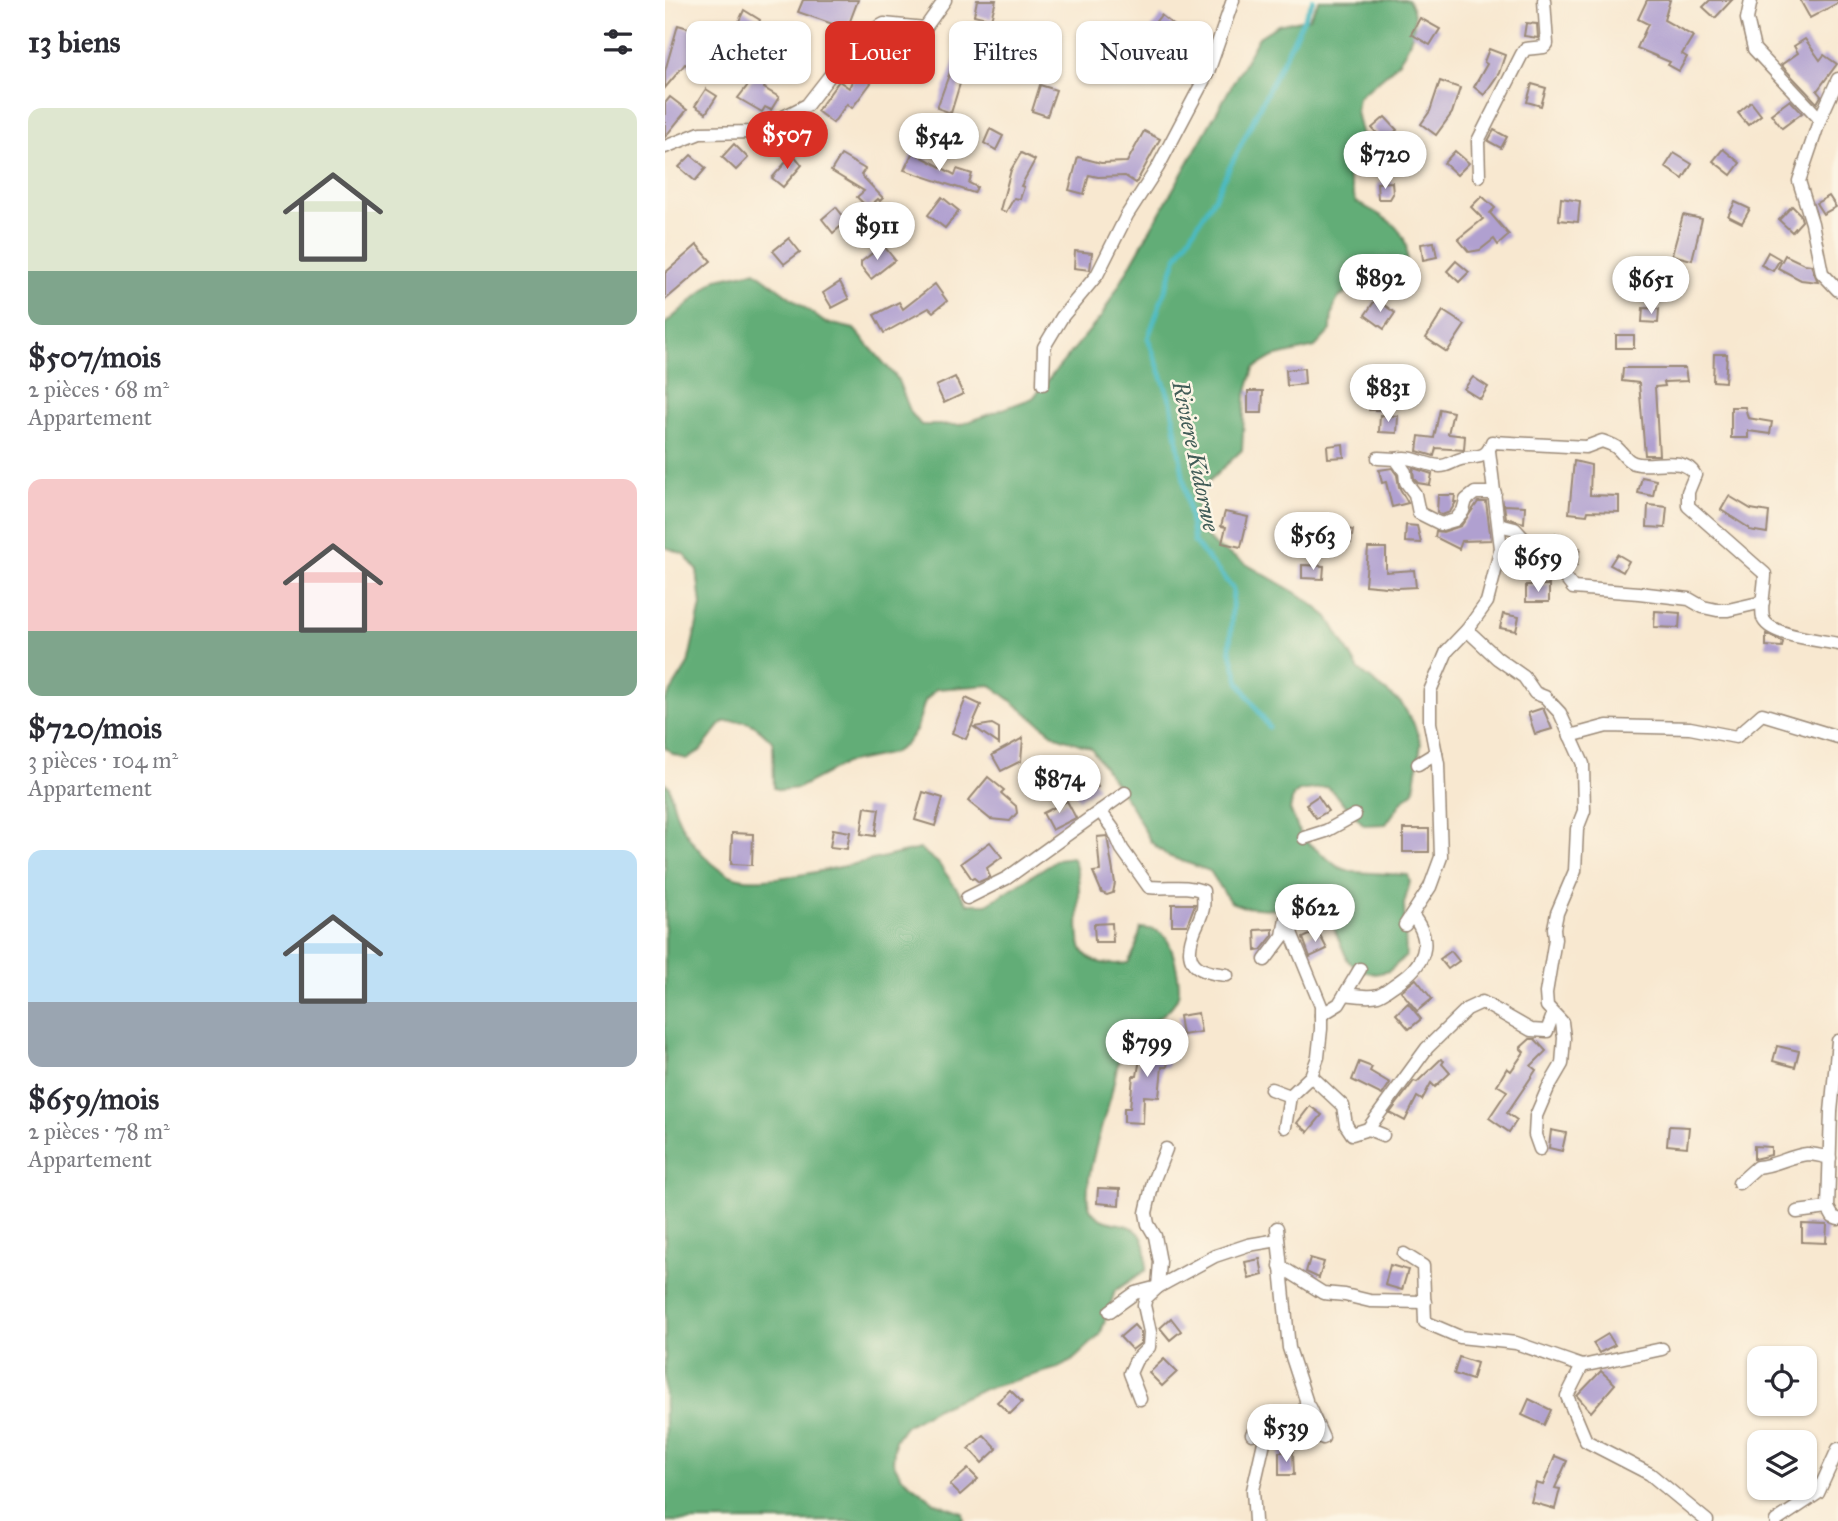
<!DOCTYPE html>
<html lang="fr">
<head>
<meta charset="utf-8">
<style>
	body { margin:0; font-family:"IM FELL Great Primer",serif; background:#f7f7f7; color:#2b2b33; height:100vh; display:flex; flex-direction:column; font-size:26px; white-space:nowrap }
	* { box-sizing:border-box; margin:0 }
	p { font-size:23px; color:#7c7c81 }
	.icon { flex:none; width:38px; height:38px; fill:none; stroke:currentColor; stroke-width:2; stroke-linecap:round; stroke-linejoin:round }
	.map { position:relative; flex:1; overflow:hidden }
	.details { display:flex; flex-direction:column; background:#fff; width:665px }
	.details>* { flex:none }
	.hud { position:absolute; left:21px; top:21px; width:665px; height:63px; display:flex; gap:14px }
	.buttons { position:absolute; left:1082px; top:1346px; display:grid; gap:14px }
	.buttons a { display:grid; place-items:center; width:70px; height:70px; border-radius:14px; background:#fff; box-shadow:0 2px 5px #0004; font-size:35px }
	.price { position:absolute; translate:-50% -60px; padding:0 16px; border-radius:24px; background:#fff; color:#222; font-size:23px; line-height:46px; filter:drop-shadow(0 2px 4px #0008) }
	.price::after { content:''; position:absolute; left:50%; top:42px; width:21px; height:16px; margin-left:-10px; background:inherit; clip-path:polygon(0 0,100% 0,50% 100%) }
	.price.active { background:#d93025; color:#fff }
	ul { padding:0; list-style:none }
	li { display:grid; align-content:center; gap:14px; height:371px; padding:0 28px }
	li span { display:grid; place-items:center; height:217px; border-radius:14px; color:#555 }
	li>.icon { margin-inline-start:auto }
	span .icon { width:126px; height:126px; fill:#fffc; stroke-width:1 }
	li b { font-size:30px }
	h2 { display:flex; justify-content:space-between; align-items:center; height:84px; padding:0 28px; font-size:30px }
	.tag { padding:0 24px; border-radius:14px; background:#fff; box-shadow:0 2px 5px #0004; font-size:24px; line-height:63px }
	.tag.active { background:#d93025; color:#fff }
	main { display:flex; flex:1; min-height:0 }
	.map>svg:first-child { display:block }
	.forest { fill:#62ad77; stroke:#4e6c4a; stroke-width:2 }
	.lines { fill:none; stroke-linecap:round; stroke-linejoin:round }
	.stream { stroke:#4bbac1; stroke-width:5 }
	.building { fill:#b0a0d0 }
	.street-casing { stroke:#9a8977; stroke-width:15 }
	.street { stroke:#fff; stroke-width:12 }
	.labels { text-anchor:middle; stroke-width:5; stroke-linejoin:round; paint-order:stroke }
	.water-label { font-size:23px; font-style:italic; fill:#415c57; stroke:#fcf5e5 }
</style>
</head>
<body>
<main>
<section class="details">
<h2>13 biens<svg class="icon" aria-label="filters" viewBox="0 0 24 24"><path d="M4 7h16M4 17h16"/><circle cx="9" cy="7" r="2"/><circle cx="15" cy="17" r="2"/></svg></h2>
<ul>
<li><span style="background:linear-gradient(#dfe7d0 75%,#7fa58c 0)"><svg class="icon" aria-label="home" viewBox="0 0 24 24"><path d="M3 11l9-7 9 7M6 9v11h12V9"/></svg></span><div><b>$507/mois</b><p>2 pièces · 68 m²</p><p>Appartement</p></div></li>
<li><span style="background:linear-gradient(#f6c9c9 70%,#7fa58c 0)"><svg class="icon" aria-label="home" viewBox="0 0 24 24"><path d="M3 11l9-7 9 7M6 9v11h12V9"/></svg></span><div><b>$720/mois</b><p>3 pièces · 104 m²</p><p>Appartement</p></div></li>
<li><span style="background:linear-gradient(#bfe0f5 70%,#9aa5b1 0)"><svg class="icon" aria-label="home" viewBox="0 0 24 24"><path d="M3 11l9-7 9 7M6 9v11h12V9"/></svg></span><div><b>$659/mois</b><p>2 pièces · 78 m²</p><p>Appartement</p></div></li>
</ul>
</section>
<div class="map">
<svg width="1173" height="1521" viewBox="0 0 1173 1521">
	<rect width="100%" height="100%" fill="#fcf5e5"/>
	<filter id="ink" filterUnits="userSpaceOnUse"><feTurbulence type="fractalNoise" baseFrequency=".0143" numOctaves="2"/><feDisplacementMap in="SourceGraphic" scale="14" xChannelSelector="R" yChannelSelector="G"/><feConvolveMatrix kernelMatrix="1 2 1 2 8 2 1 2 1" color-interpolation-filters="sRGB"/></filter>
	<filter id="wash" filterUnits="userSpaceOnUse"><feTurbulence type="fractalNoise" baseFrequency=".00686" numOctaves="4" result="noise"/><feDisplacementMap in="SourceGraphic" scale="28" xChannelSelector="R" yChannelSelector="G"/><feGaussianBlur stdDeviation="1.57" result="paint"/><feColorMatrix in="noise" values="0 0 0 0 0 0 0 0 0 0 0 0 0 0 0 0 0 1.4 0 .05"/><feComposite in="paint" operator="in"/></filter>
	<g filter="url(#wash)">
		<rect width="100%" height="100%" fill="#f8e8d0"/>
		<g class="forest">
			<path d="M654,0h89c15,20 0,53 -16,69 -10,10 -23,19 -34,28l-2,15 9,36 -18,25 9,29c22,12 51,23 51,52 0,8 -1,15 -8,19 -15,10 -44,12 -57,22 -10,8 -11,24 -11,35l-16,17 -42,10 -19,11 -9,30 -3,52 -38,36 -9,29 4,14 16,17 88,51 25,20 31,53 42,33 12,19 8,21 -7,48 -11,9 -17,24 -22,1 -36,-38 -29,4 -6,5 -3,14 12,28 36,29 15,5 55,3 2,7 -6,22 2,52 -17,15 -14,3 -15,-4 -12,-9 -14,-33 -16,-15 -74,-6 -14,-5 -20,-31 -42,-15 -17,-14 -18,-33 -42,-61 -35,-12 -65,-51 -55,4 -11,12 -9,29 -11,15 -12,8 -47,10 -48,25 -17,2 -7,-2 -1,-46c-19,-19 -23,-23 -50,-20l-23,29 -14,8 -13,-5 -8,-7v-46l23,-37 13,-59 -4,-35 -13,-16 -19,-7v-223l52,-45 38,-8 69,51 30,7 43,49 14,35 10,12h39l73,-27 68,-81 158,-280 19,-12 31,-7z"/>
			<path d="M0,783l4,3c3,11 5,25 11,36 10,20 33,48 55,55 33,11 147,-20 185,-28l18,14 30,41h19l71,-45 14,-2c23,43 -25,117 56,106l7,-13 6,-22c10,1 17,1 24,9 8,9 18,50 12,61 -11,24 -48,28 -56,54 -5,16 -7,32 -11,47 -6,21 -30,90 -20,109 16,30 61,-4 56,62l-31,21 -15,44 -28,26 -14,7 -77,22 -44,18 -33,19 -9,13 -2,22 8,14 35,27 27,10 1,8h-299z"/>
		</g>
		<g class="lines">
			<polyline class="stream" points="604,727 574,682 565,649 568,589 529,542 506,402 483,338 512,257 550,197 648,0"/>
		</g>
		<g id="blocks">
			<g class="building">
				<polygon points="138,0 193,0 182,29 133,12"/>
				<polygon points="312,0 331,0 326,19 309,15"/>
				<polygon points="982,0 1005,0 999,20 1028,36 1017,54 1022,57 1014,71 1003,65 1005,62 972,48 983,24 973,19"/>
				<polygon points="1045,0 1067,0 1050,18 1038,7"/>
				<polygon points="1135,0 1173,0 1173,3 1145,18"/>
				<polygon points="79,10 95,20 73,75 56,69 52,78 20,64 0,88 0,71 13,25 37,32 36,38 62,48"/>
				<polygon points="496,15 512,28 497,47 481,34"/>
				<polygon points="755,18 775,29 765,45 746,34"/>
				<polygon points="861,23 872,24 873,38 859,36"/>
				<polygon points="301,38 318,43 314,56 311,55 304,79 297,77 286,113 272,108 290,58 295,60"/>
				<polygon points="122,39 139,46 130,66 114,59"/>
				<polygon points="1140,39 1155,60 1159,55 1172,64 1152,91 1156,96 1152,103 1116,65 1133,53 1129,46"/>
				<polygon points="202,48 219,56 209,79 187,108 182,104 168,123 152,111 174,81 184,88"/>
				<polygon points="824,49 840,55 834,73 819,95 809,87 822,64 819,62"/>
				<polygon points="90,76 102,81 99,88 114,97 106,110 100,107 97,112 73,98"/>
				<polygon points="775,81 795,88 787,113 771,135 756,124 765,111"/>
				<polygon points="867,84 881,88 876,106 862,102"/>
				<polygon points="375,85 391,90 382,116 367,111"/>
				<polygon points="41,89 52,96 41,113 30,106"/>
				<polygon points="5,97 22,110 0,137 0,103"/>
				<polygon points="1125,100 1137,113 1117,128 1106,114"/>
				<polygon points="1086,102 1096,115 1083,125 1073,113"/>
				<polygon points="720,117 732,130 719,141 707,128"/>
				<polygon points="325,129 338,136 331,150 319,143"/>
				<polygon points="829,130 842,137 836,148 823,141"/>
				<polygon points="134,131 154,141 141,153 126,146"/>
				<polygon points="479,131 495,139 471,183 460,176 433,177 424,175 419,194 404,190 413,157 436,163 462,162"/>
				<polygon points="69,144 83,158 71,170 57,157"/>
				<polygon points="1058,149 1075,163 1066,175 1048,161"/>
				<polygon points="790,151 804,163 792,175 779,163"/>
				<polygon points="248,152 290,175 292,169 307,174 304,183 312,187 309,193 239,170"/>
				<polygon points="356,153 370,160 356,186 359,187 355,199 349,198 341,212 335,210 346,170"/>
				<polygon points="1009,153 1027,164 1018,179 1000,167"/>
				<polygon points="128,154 137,165 118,187 107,178"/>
				<polygon points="26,155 41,168 30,181 14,167"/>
				<polygon points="176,155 200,169 196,175 218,198 215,201 213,199 203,208 192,197 199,191 166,171"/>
				<polygon points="727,182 728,194 725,199 713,199 712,183"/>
				<polygon points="817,196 830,208 825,213 844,235 833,245 829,239 815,250 804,252 793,239 818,219 806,207"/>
				<polygon points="1164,196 1171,207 1158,214 1151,203"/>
				<polygon points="277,197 294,211 280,228 263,215"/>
				<polygon points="896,198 915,201 913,222 894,220"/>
				<polygon points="1070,202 1085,209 1077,223 1063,216"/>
				<polygon points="1127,206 1135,214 1137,221 1127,232 1114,220"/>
				<polygon points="171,207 182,221 168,233 157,219"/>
				<polygon points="1018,215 1037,219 1027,260 1007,255"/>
				<polygon points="124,238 135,252 119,264 108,251"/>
				<polygon points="769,242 772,257 758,260 756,244"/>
				<polygon points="32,245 46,261 0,300 0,273"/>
				<polygon points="218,245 230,260 206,279 196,267 196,262"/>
				<polygon points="410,251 427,253 425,270 409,268"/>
				<polygon points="1103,252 1115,259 1108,271 1096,265"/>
				<polygon points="1120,255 1139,264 1146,265 1153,282 1136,280 1113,268"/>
				<polygon points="791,261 804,272 794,282 782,271"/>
				<polygon points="175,282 184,299 167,308 158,293"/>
				<polygon points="270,284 282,301 268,312 264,308 219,333 209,315 234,302 238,309"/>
				<polygon points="711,299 730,313 719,329 700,315"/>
				<polygon points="978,308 994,309 993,323 977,322"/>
				<polygon points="778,311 800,325 782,352 761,338"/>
				<rect x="951" y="335" width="18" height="13"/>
				<polygon points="1049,354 1062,354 1060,382 1048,381"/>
				<polygon points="639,368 640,384 622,386 621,370"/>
				<polygon points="958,368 1020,368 1022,381 999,382 1000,386 990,387 994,455 980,455 974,383 957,381"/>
				<polygon points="290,377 298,394 279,403 271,386"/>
				<polygon points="808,377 823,387 815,399 799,389"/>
				<polygon points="583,391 598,391 597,413 583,413"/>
				<rect x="704" y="394" width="18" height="16"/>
				<polygon points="1066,407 1080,407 1083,418 1107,422 1105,434 1083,431 1083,438 1066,438"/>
				<polygon points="775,409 788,412 783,434 800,436 799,450 771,448 769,456 752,451 754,436 769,438"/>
				<polygon points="715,415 733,416 732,433 714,432"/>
				<polygon points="678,444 679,457 663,458 662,446"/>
				<polygon points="909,461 926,465 925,495 954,496 954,512 923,511 922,515 904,513"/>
				<polygon points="727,468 732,475 734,487 743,503 727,507 721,482 717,483 714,470"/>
				<polygon points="748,468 767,474 765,485 753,483 749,479"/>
				<polygon points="977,477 991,480 988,496 973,493"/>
				<polygon points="773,495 790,495 789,502 791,502 785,512 777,515 772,512"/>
				<polygon points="1064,496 1086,509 1104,512 1102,533 1084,530 1084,528 1056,510"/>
				<polygon points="813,502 821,502 826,540 797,541 794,549 770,537 771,531 778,532 796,526"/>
				<polygon points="839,505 860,506 859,523 841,518"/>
				<polygon points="983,505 1002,507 1000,528 982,527"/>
				<polygon points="560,512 583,517 576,547 557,543 561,527 556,526"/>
				<polygon points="741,525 752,526 756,543 740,542"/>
				<polygon points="673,527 688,530 686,543 671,541"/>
				<polygon points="878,534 894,534 894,544 915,548 912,565 899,562 878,546"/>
				<polygon points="703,548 721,548 721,572 749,570 751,587 732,588 700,585"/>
				<polygon points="952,554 964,561 958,572 945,565"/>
				<polygon points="637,565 659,566 658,579 637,578"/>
				<rect x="861" y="585" width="23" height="17"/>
				<polygon points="990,611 1015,613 1014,628 989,627"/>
				<polygon points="838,614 854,617 851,631 835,628"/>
				<polygon points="1101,634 1118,642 1117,647 1101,646"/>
				<polygon points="301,698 316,705 301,739 287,733"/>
				<polygon points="878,708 887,729 870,734 863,713"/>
				<polygon points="327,724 334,728 334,744 309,727"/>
				<polygon points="358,738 356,761 336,771 327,755"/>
				<polygon points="422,770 433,787 414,799 403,783"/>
				<polygon points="323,777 339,790 336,793 351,806 352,813 345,821 325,819 303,801"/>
				<polygon points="258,792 278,798 270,826 250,820"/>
				<polygon points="653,796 663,811 651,818 641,804"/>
				<polygon points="402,801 411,818 387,830 378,813"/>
				<polygon points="200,807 214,809 210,836 196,834"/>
				<polygon points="168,829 185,832 182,849 165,847"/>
				<rect x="738" y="829" width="26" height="23"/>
				<polygon points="67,833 88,834 87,865 66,864"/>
				<polygon points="442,836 450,883 448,893 442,895 437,893 428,872 435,871 432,837"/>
				<polygon points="325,842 337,857 322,868 325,877 314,882 309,878 307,879 296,863"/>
				<polygon points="507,904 530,904 522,925 507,925"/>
				<polygon points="447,923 448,942 430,942 429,924"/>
				<polygon points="608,929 608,935 596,950 591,951 590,930"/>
				<polygon points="653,931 662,949 645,957 638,938"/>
				<polygon points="786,951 794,961 783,969 775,959"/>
				<polygon points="751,979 767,999 752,1011 736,991"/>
				<polygon points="743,1003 756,1019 744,1029 731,1014"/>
				<polygon points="533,1013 536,1032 517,1035 514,1016"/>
				<polygon points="865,1039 870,1039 881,1051 866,1066 871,1070 842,1113 852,1120 844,1132 824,1118 842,1091 832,1085 842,1068 846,1071 859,1052 855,1048"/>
				<polygon points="478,1041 506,1046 502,1067 497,1067 494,1097 479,1096 478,1123 459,1122 459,1108 465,1108 468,1076 472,1076"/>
				<polygon points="1112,1046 1134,1051 1130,1067 1108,1061"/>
				<polygon points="776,1059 779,1061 777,1064 785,1073 770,1087 766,1083 757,1100 752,1097 740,1121 725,1113 749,1081 752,1082"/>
				<polygon points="694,1062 707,1067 705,1071 725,1083 717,1095 687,1080"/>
				<polygon points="645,1106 657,1115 643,1132 632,1123"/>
				<polygon points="1004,1126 1024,1127 1022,1147 1002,1145"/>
				<polygon points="886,1130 901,1133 897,1151 884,1148"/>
				<polygon points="1089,1146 1106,1147 1106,1155 1089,1159"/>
				<polygon points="433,1188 455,1189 454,1205 432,1203"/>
				<polygon points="1137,1224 1162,1225 1161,1243 1137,1242"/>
				<polygon points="645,1258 659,1262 654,1278 641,1272"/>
				<polygon points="595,1259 598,1275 584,1279 580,1262"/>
				<polygon points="725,1265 743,1270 737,1290 720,1285"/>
				<polygon points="506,1318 516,1331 505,1340 495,1328"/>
				<polygon points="469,1325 476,1333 476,1343 467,1350 455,1337"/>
				<polygon points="943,1334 950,1345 934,1353 928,1343"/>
				<polygon points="794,1357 812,1363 807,1380 789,1374"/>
				<polygon points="499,1359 512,1372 497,1386 484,1373"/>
				<polygon points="936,1371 950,1384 926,1412 912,1396"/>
				<polygon points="345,1390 357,1402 345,1414 332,1402"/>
				<polygon points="864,1399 886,1410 879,1425 857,1415"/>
				<polygon points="605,1407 632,1407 632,1419 605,1420"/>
				<polygon points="319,1435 332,1449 317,1463 304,1448"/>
				<polygon points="614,1452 628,1452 629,1475 614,1475"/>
				<polygon points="890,1456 902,1461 890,1488 895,1489 890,1509 866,1502 871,1483 878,1485"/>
				<polygon points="303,1469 313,1479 295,1495 285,1485"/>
			</g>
		</g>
	</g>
	<g filter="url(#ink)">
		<use href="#blocks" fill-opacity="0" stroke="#9a8977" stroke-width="2"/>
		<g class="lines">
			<g class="street-casing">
				<g id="street">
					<polyline points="1086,0 1082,19 1089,49 1155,119"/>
					<polyline points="1173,79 1155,119 1134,181 1147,223 1157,273 1173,290"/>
					<polyline points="0,147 35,133 89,132 142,105 195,37 219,24 260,28 280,0"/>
					<polyline points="814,176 813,141 857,54 860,49 879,47 882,44 879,0"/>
					<polyline points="378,384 379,347 397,317 432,275 462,215 493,167 543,72 568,0"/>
					<polyline points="713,458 731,459 740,472 741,482 750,494 754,513 776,524 790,520 798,511 801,500 810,493 830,493"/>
					<path d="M731,459c18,-4 26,6 44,7 8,0 13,-5 21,-7 15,-4 25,2 31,-17l94,5 16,-6c5,2 12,4 15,7 8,7 10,15 22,16 18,2 46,-8 56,11l-7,17v14l77,68c0,14 -5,31 -2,44 5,18 58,22 75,26"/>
					<polyline points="834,525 850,529 870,551 891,566 908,588 974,593 1024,599 1038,607 1052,610 1063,610 1098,602"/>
					<polyline points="802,630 832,658 859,677 870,693 880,697 895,713 918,764 919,811 912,829 910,871 892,913 889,928 890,939 881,993 882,1006 897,1022 899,1038 897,1064 883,1088 871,1116 870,1135 875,1149"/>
					<polyline points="905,736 942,726 1025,728 1071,737 1097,714 1173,737"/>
					<polyline points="753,764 771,753"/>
					<path d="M435,811l13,18 9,20 27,38c19,2 36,-3 54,4 0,6 1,12 0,17 -1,7 -5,14 -8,21 -13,33 -1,43 32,46"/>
					<polyline points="639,838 661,831 690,815"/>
					<polyline points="302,898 342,878 460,793"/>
					<polyline points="740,925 765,887 776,857 773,764 765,723 765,691 782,651 802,630 822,602 836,548 824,451"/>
					<polyline points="600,960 618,936 621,918"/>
					<path d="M680,994c9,1 23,4 33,1 6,-2 13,-8 19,-12 27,-18 38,-40 15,-68"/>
					<polyline points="656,1015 674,1004 695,969"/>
					<polyline points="1173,1041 1166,1112 1163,1208 1168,1217 1173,1219"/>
					<polyline points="646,1076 678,1106 681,1125 687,1134 703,1129 762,1048 802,1009 817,1002 866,1030 882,1031 888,1015"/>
					<polyline points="606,1089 625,1096"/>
					<polyline points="620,1127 625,1096 646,1076 653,1057 656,1029 656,1006 627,935 622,910"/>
					<polyline points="703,1129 718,1135"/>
					<path d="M1074,1183l18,-16c18,-1 32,-11 50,-13 7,0 15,2 23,4"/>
					<polyline points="1132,1212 1163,1208"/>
					<polyline points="739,1254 758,1266 760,1322 795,1337 851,1343 917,1366"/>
					<polyline points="615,1266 658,1293 680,1295 705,1301 760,1302"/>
					<polyline points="445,1311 470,1293 493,1287 550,1256 583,1245 613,1240"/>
					<polyline points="997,1349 917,1366 902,1396 921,1441 985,1474 1042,1521"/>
					<polyline points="475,1399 465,1373 471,1360 484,1347 485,1332 479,1305 481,1298 493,1287 495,1262 490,1236 483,1224 481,1213 488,1182 501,1149"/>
					<polyline points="644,1407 658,1438"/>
					<polyline points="587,1434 602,1429"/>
					<polyline points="590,1521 588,1490 602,1429 641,1428 641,1400 624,1348 612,1228"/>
					<polyline points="1111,1521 1153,1493 1173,1449"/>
				</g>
			</g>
			<use href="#street" class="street"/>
		</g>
	</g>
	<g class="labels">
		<g class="water-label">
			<text transform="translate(531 456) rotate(78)" y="8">Riviere Kidorwe</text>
		</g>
	</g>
</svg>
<div class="buttons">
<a><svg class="icon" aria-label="locate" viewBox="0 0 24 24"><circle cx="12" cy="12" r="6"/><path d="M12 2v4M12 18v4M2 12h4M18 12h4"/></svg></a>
<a><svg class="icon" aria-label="layers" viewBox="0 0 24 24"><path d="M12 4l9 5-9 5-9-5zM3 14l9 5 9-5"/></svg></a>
</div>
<b class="price active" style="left:122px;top:171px">$507</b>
<b class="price" style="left:274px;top:173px">$542</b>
<b class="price" style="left:720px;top:191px">$720</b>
<b class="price" style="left:212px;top:262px">$911</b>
<b class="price" style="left:715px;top:314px">$892</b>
<b class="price" style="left:986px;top:316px">$651</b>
<b class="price" style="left:723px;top:424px">$831</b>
<b class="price" style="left:648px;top:572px">$563</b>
<b class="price" style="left:873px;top:594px">$659</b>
<b class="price" style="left:394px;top:815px">$874</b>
<b class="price" style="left:650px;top:944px">$622</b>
<b class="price" style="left:482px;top:1079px">$799</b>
<b class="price" style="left:621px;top:1464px">$539</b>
<div class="hud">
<a class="tag">Acheter</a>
<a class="tag active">Louer</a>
<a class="tag">Filtres</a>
<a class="tag">Nouveau</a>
</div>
</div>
</main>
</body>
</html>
